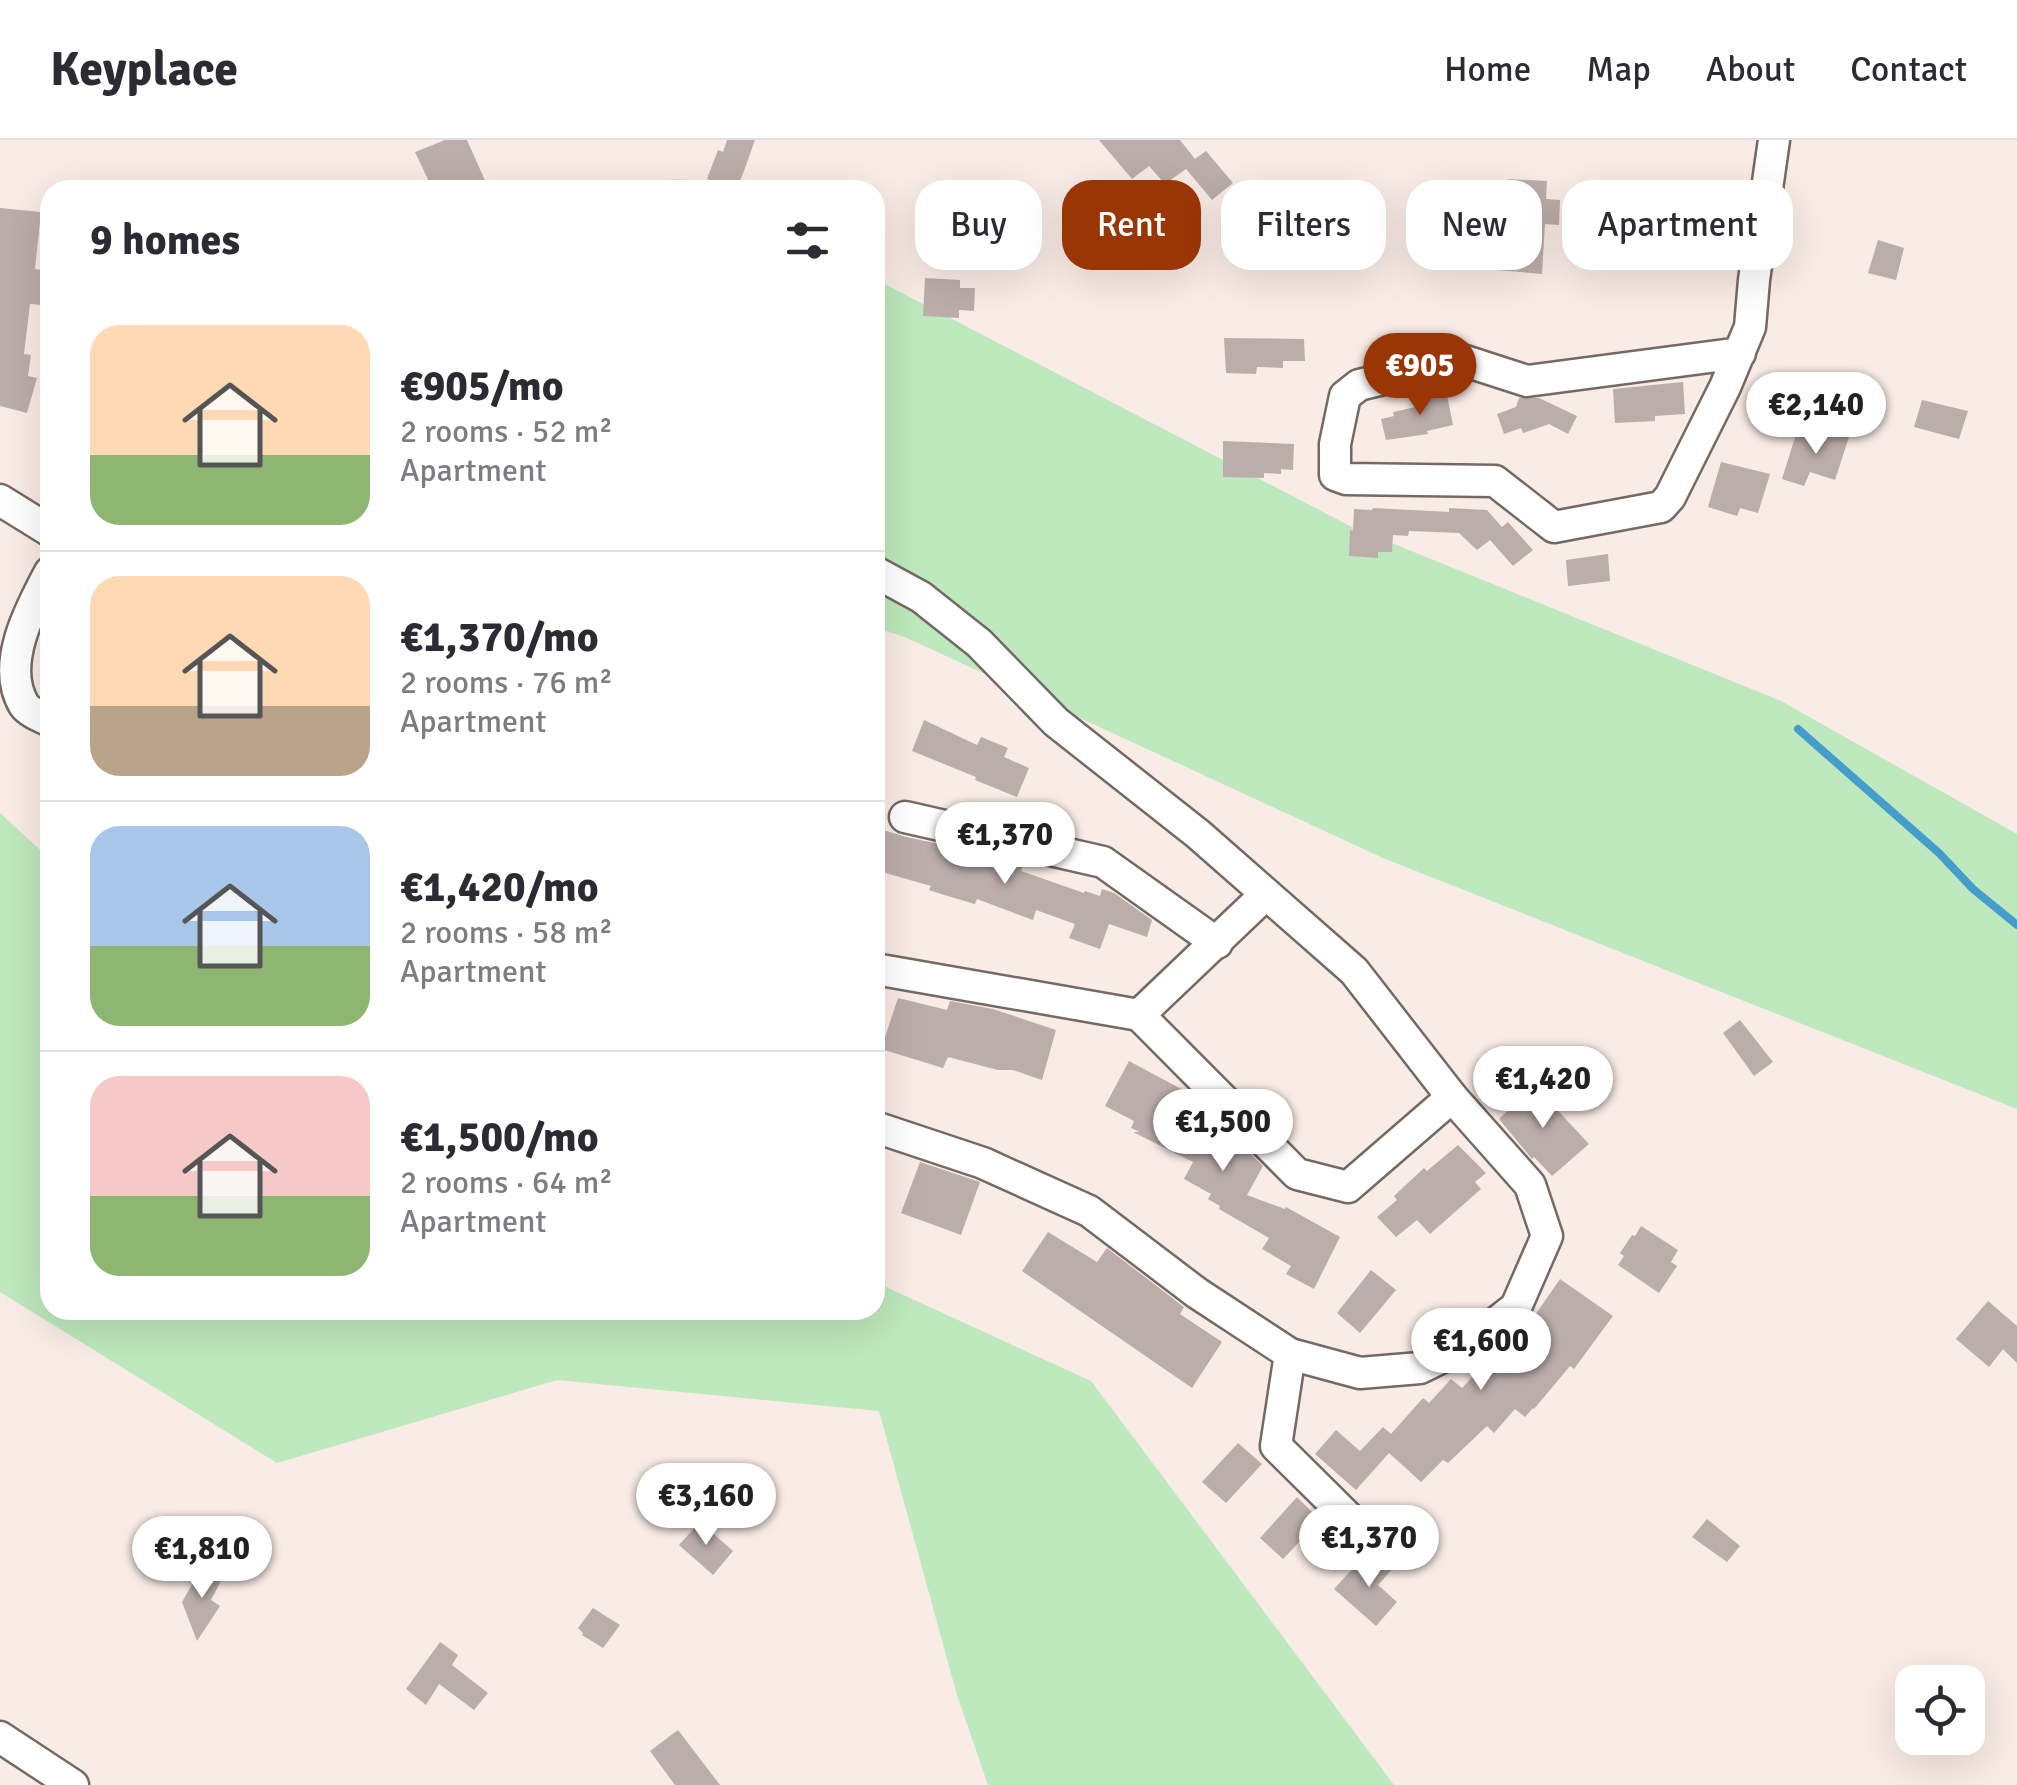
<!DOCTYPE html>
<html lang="en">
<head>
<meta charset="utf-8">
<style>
	body { margin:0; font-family:Signika,sans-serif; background:#f7f7f7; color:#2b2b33; height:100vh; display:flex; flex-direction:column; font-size:38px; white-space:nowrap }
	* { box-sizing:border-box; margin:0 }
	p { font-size:32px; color:#7c7c81 }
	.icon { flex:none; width:55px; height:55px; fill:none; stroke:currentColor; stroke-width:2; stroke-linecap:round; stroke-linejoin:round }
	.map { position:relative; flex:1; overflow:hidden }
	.panel { position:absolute; left:40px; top:40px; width:845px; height:1140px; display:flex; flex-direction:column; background:#fff; border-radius:30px; box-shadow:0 10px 40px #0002 }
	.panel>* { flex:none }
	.top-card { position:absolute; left:915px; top:40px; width:950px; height:90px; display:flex; gap:20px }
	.controls { position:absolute; left:1895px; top:1525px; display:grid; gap:20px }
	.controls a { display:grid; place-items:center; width:90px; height:90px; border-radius:20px; background:#fff; box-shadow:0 10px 40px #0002; font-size:50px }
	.price { position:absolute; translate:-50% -85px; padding:0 22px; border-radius:35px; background:#fff; color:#222; font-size:32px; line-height:65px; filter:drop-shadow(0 2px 5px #0008) }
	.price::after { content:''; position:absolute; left:50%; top:60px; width:30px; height:22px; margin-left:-15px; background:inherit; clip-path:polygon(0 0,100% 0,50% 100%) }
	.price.active { background:#9a3505; color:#fff }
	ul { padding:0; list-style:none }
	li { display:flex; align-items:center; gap:30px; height:250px; padding:0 50px }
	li+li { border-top:2px solid #e1e1e2 }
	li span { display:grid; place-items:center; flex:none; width:280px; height:200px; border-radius:30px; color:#555 }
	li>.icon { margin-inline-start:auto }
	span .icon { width:120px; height:120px; fill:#fffc; stroke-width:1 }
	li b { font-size:42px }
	h2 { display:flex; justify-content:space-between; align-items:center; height:120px; padding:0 50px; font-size:42px }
	.tag { padding:0 35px; border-radius:30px; background:#fff; box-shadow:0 10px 40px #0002; font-size:35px; line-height:90px }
	.tag.active { background:#9a3505; color:#fff }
	header { display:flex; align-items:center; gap:60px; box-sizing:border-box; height:140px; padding:0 50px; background:#fff; border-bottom:2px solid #e1e1e2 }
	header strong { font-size:48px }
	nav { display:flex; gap:55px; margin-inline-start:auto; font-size:35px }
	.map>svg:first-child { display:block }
	.green { fill:#bee8bd }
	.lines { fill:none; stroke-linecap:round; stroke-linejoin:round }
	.stream { stroke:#449dca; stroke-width:8 }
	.building { fill:#bbadaa }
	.minor-casing { stroke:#756963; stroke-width:35 }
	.minor { stroke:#fff; stroke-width:30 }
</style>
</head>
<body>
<header>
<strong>Keyplace</strong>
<nav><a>Home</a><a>Map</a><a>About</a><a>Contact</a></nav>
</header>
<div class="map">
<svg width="2017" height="1645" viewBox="0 0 2017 1645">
	<rect width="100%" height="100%" fill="#f9ebe5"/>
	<g class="green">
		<polygon points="681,39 703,50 541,50"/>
		<polygon points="875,139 1352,387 1781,561 2017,694 2017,969 1383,718 907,498 875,487"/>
		<polygon points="0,673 50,719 50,1170 875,1170 875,1142 1091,1241 1394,1645 988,1645 957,1555 879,1271 557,1240 277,1323 0,1152"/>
	</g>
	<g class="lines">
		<polyline class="stream" points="1798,589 1939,713 1973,749 2017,785"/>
	</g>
	<g class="building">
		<polygon points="445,0 467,0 487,45 474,50 433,50 415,12"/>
		<polygon points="727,0 755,0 737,50 715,50 718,42 707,39 718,10 723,12"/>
		<polygon points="1099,0 1180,0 1195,19 1206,11 1233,43 1212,60 1186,29 1165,44 1149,26 1132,39"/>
		<polygon points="1509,39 1547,41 1546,59 1560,60 1559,85 1545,84 1542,134 1496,130 1498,104 1505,104"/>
		<polygon points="0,68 41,72 35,129 44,130 41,165 30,164 24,214 31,215 28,236 37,238 27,273 0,266"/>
		<polygon points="1113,80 1183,92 1178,122 1125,112 1125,104 1110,101"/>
		<polygon points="1878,100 1904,108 1896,140 1868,133"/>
		<polygon points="925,138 960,140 960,148 975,148 974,171 959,170 959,178 923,176"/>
		<polygon points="1224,198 1304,199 1305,221 1283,221 1283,228 1257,227 1256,234 1226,233"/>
		<polygon points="1683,242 1685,274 1655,276 1655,281 1615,283 1613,249"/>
		<polygon points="1446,250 1453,285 1427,291 1428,294 1386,300 1381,279 1394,276 1393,272 1420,266 1418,257"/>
		<polygon points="1519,258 1539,258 1577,276 1568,294 1549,284 1523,293 1521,288 1504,294 1497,274 1516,267"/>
		<polygon points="1922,260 1968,271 1959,299 1914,287"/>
		<polygon points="1830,287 1850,294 1835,340 1810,332 1804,346 1782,339 1796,294 1826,301"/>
		<polygon points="1223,301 1294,304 1293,330 1281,329 1281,334 1264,333 1264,338 1223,337"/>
		<polygon points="1721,322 1770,334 1758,373 1740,368 1737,376 1708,367"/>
		<polygon points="1373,368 1449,372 1449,368 1487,370 1502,387 1508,382 1533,410 1513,426 1490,400 1477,410 1459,393 1409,391 1408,396 1393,395 1392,412 1378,412 1378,418 1349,416 1350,390 1353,391 1354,369 1372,370"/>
		<polygon points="1608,414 1610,441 1568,446 1566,420"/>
		<polygon points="924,580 977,605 981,597 1008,608 1004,617 1029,628 1017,657 975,640 976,637 912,611"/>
		<polygon points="880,689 906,697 963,709 998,721 999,718 1023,725 1021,731 1084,753 1085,751 1100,756 1102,749 1114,753 1152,780 1147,797 1109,784 1100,809 1069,798 1075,784 1036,770 1033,780 977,759 975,764 944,755 929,750 931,746 875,730 875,709"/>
		<polygon points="898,858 947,870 950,861 993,869 1056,890 1042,940 1013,930 998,930 948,917 943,928 881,909"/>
		<polygon points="1740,880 1773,922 1754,936 1723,893"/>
		<polygon points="1129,921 1185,951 1180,959 1183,960 1164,994 1208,997 1215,985 1232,996 1263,1026 1247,1055 1285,1069 1286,1067 1340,1097 1314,1149 1286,1134 1291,1126 1262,1109 1269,1098 1219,1069 1220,1066 1208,1059 1211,1054 1184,1039 1193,1022 1133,992 1140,992 1131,988 1134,981 1105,966"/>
		<polygon points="1534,945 1589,1004 1552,1036 1534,1017 1532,1019 1499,979"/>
		<polygon points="1458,1005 1486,1033 1475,1042 1481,1049 1430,1094 1417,1080 1396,1097 1377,1077 1397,1060 1394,1056 1424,1028 1427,1031"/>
		<polygon points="920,1022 980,1042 961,1095 901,1073"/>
		<polygon points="1641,1086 1678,1110 1671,1122 1677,1126 1659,1153 1618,1125 1624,1116 1620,1113 1632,1095 1635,1096"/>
		<polygon points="1048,1092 1097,1122 1107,1108 1184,1167 1180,1174 1222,1202 1192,1248 1022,1131"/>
		<polygon points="1371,1130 1396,1150 1360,1193 1337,1173"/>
		<polygon points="1560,1139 1613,1176 1574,1229 1570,1226 1534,1269 1533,1268 1525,1277 1515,1269 1494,1293 1487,1286 1448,1323 1443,1320 1421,1342 1389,1313 1356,1350 1315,1314 1336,1290 1360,1311 1383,1287 1391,1294 1423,1258 1429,1263 1451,1239 1462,1248 1496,1211 1502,1216 1527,1182 1530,1179 1531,1181"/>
		<polygon points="1988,1161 2017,1186 2017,1223 2003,1209 1989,1227 1956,1199"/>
		<polygon points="1238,1303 1262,1324 1226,1363 1202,1342"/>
		<polygon points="1297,1357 1320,1380 1283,1419 1260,1398"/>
		<polygon points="1707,1379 1740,1406 1727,1422 1692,1397"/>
		<polygon points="700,1382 733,1411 713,1435 679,1405"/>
		<polygon points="1398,1410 1404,1416 1378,1445 1397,1462 1376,1486 1334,1449 1356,1425 1361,1430 1367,1423 1376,1427 1386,1427 1394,1421"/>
		<polygon points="202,1427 222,1439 211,1460 220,1466 197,1501 182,1462"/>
		<polygon points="593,1468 620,1485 603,1508 582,1495 583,1493 578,1488"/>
		<polygon points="440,1502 458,1515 452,1525 488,1553 474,1570 439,1544 426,1565 406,1549"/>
		<polygon points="678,1590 720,1645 675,1645 650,1611"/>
	</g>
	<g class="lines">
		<g class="minor-casing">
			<g id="minor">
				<polyline points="1740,213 1527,241 1462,220 1359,245 1345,256 1335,304 1335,335 1346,339 1495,341 1554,387 1661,367 1670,357 1725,247 1750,187 1754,140 1774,0"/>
				<polyline points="0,360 50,391"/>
				<path d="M50,432c-20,37 -50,93 -26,133 5,7 18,12 26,16"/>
				<polyline points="875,432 921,457 979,503 1056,582 1198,694 1354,831 1452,957 1530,1045 1547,1096 1516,1167 1469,1204 1420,1228 1360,1233 1290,1214 1197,1153 1089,1071 983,1023 875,987"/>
				<polyline points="905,677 1103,722 1217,803"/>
				<polyline points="1266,754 1139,875 1297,1034 1348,1047 1452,957"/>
				<polyline points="875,829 1139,875"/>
				<polyline points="1290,1214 1276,1306 1380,1409"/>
				<polyline points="0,1597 73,1645"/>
			</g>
		</g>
		<use href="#minor" class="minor"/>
	</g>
</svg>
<div class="controls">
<a><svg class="icon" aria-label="locate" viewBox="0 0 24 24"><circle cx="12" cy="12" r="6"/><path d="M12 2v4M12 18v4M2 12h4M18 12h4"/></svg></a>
</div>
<b class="price active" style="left:1420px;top:278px">€905</b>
<b class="price" style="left:1816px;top:317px">€2,140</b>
<b class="price" style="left:1005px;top:747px">€1,370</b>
<b class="price" style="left:1543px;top:991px">€1,420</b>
<b class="price" style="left:1223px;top:1034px">€1,500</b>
<b class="price" style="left:1481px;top:1253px">€1,600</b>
<b class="price" style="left:706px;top:1408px">€3,160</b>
<b class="price" style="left:1369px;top:1450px">€1,370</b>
<b class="price" style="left:202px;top:1461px">€1,810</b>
<div class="top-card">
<a class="tag">Buy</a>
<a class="tag active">Rent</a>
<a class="tag">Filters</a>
<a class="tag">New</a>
<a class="tag">Apartment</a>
</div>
<section class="panel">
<h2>9 homes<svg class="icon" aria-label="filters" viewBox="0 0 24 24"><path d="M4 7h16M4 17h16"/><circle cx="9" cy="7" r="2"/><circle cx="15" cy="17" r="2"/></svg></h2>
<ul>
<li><span style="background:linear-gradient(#ffd9b3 65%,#8fb573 0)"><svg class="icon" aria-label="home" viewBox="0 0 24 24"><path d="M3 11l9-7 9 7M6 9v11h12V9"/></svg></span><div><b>€905/mo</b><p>2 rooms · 52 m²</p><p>Apartment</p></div></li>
<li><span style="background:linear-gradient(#ffd9b3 65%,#b9a48a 0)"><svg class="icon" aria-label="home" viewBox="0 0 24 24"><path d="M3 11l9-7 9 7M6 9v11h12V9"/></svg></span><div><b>€1,370/mo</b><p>2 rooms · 76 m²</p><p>Apartment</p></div></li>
<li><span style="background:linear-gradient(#a9c7e8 60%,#8fb573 0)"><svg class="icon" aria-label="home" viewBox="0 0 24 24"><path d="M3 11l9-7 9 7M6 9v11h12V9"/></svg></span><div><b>€1,420/mo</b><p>2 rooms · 58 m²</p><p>Apartment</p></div></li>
<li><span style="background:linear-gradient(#f6c9c9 60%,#8fb573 0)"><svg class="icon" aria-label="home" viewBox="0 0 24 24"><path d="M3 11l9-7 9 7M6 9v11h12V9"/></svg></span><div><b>€1,500/mo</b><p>2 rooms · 64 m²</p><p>Apartment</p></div></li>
</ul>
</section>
</div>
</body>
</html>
